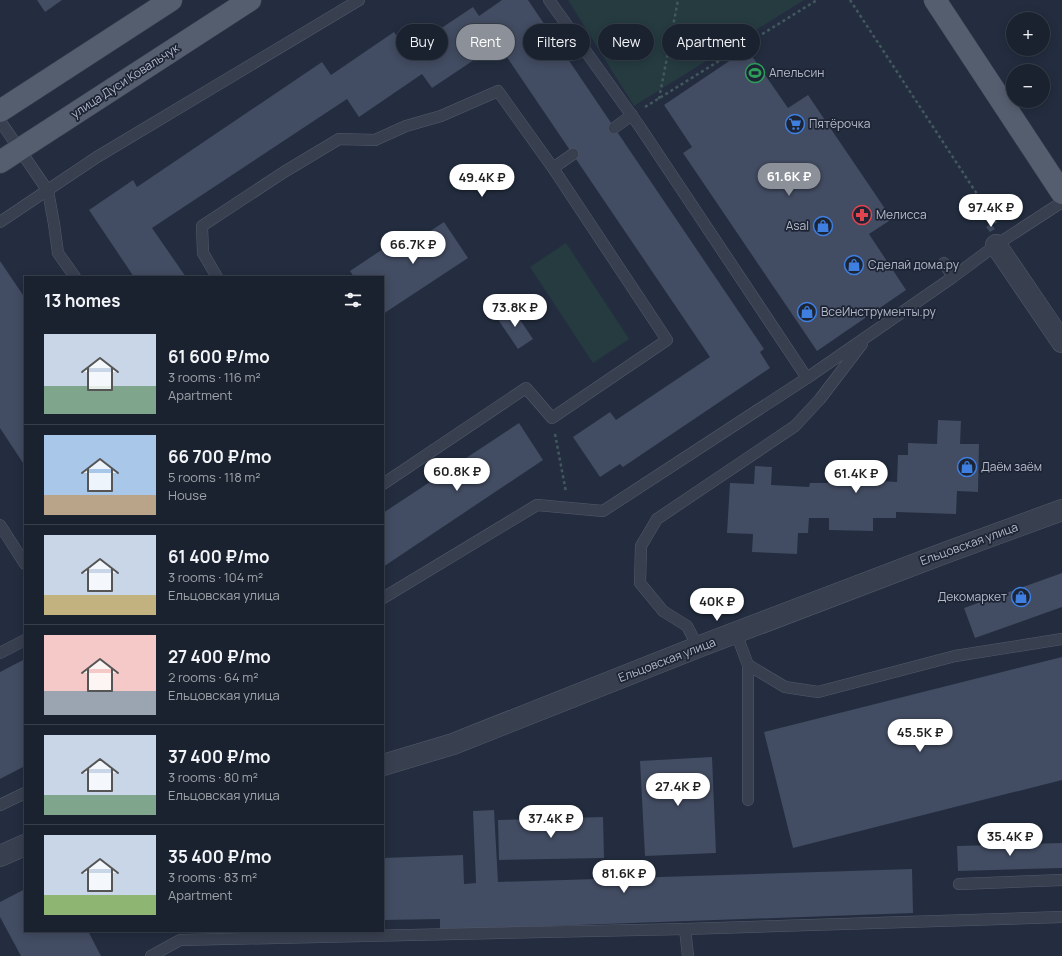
<!DOCTYPE html>
<html lang="en">
<head>
<meta charset="utf-8">
<style>
	body { margin:0; font-family:Manrope,sans-serif; background:#232a37; color:#f1f3f6; height:100vh; display:flex; flex-direction:column; font-size:15px; white-space:nowrap }
	* { box-sizing:border-box; margin:0 }
	p { font-size:13px; color:#9fa4aa }
	.icon { flex:none; width:22px; height:22px; fill:none; stroke:currentColor; stroke-width:2; stroke-linecap:round; stroke-linejoin:round }
	.map { position:relative; flex:1; overflow:hidden }
	.details { position:absolute; left:24px; top:276px; width:360px; height:656px; display:flex; flex-direction:column; background:#1a222f; border-radius:0px; box-shadow:0 2px 10px #0003,0 0 0 1px #383f4b }
	.details>* { flex:none }
	.top-card { position:absolute; left:396px; top:24px; width:380px; height:36px; display:flex; gap:8px }
	.buttons { position:absolute; left:1006px; top:12px; display:grid; gap:8px }
	.buttons a { display:grid; place-items:center; width:44px; height:44px; border-radius:50%; background:#1a222f; box-shadow:0 2px 10px #0003,0 0 0 1px #383f4b; font-size:20px }
	.price { position:absolute; translate:-50% -34px; padding:0 9px; border-radius:14px; background:#fff; color:#222; font-size:13px; line-height:26px; filter:drop-shadow(0 1px 2px #0008) }
	.price::after { content:''; position:absolute; left:50%; top:24px; width:12px; height:9px; margin-left:-6px; background:inherit; clip-path:polygon(0 0,100% 0,50% 100%) }
	.price.active { background:#8c9099; color:#fff }
	ul { padding:0; list-style:none }
	li { display:flex; align-items:center; gap:12px; height:100px; padding:0 20px }
	li+li { border-top:1px solid #383f4b }
	li span { display:grid; place-items:center; flex:none; width:112px; height:80px; border-radius:0px; color:#555 }
	li>.icon { margin-inline-start:auto }
	span .icon { width:48px; height:48px; fill:#fffc; stroke-width:1 }
	li b { font-size:17px }
	h2 { display:flex; justify-content:space-between; align-items:center; height:48px; padding:0 20px; font-size:17px }
	.pill { padding:0 14px; border-radius:18px; background:#1a222f; box-shadow:0 2px 10px #0003,0 0 0 1px #383f4b; font-size:14px; line-height:36px }
	.pill.active { background:#8c9099; color:#fff }
	.map>svg:first-child { display:block }
	.green { fill:#253b40 }
	.building { fill:#424c62 }
	.lines { fill:none; stroke-linecap:round; stroke-linejoin:round }
	.lane-casing { stroke:#535a6a; stroke-width:12 }
	.street-casing { stroke:#535a6a; stroke-width:22 }
	.primary-casing { stroke:#414858; stroke-width:23 }
	.path { stroke:#43585d; stroke-width:2.5; stroke-dasharray:3 3; stroke-linecap:butt }
	.lane { stroke:#383f4f; stroke-width:11 }
	.street { stroke:#383f4f; stroke-width:21 }
	.primary { stroke:#555e6f; stroke-width:22 }
	.labels { text-anchor:middle; stroke-width:3.5; stroke-linejoin:round; paint-order:stroke }
	.poi-label { font-size:12px; fill:#b4baca; stroke:#1d2434; text-anchor:start }
	.street-label { font-size:12px; fill:#b4baca; stroke:#1d2434 }
</style>
</head>
<body>
<div class="map">
<svg width="1062" height="956" viewBox="0 0 1062 956">
	<rect width="100%" height="100%" fill="#232d3f"/>
	<g class="green">
		<polygon points="568,0 804,0 634,106"/>
		<polygon points="566,243 629,339 593,363 530,267"/>
	</g>
	<g class="building">
		<polygon points="37,0 62,0 45,12"/>
		<polygon points="502,0 528,0 764,349 760,352 770,368 623,467 620,464 600,477 573,437 610,412 616,420 710,357 498,44 432,88 422,74 359,117 347,99 152,228 186,277 134,277 89,210 133,180 137,187 322,62 331,75 394,32 407,51 473,7 479,16"/>
		<polygon points="747,49 788,108 808,95 892,219 869,234 906,290 817,351 683,153 692,147 664,105"/>
		<polygon points="444,222 468,258 383,314 383,277 354,277 350,271 389,245 395,254"/>
		<polygon points="991,223 995,229 990,232 986,227"/>
		<polygon points="0,261 25,298 25,466 0,428"/>
		<polygon points="512,308 533,339 518,349 497,318"/>
		<polygon points="938,420 961,421 960,444 979,444 978,492 957,491 956,514 896,512 896,518 873,518 873,531 829,530 829,518 809,518 808,533 798,533 797,554 752,552 753,534 727,533 730,483 754,484 755,466 772,467 771,485 809,487 810,483 830,483 831,468 881,468 880,481 897,482 898,455 908,455 908,443 937,444"/>
		<polygon points="519,423 543,460 383,567 383,513"/>
		<polygon points="1062,573 1062,607 975,638 964,608"/>
		<polygon points="1062,657 1062,780 793,848 764,732"/>
		<polygon points="25,659 25,766 0,779 0,672"/>
		<polygon points="712,757 716,853 645,856 640,761"/>
		<polygon points="494,810 498,882 912,869 913,913 440,930 440,919 384,920 383,858 463,855 464,884 476,883 473,811"/>
		<polygon points="603,817 604,858 499,860 498,820"/>
		<polygon points="1062,843 1062,868 958,871 957,846"/>
		<polygon points="25,889 25,931 88,931 101,956 21,956 0,917 0,902"/>
	</g>
	<g class="lines">
		<g class="lane-casing">
			<g id="lane">
				<polyline points="549,0 640,127 807,378"/>
				<polyline points="0,121 48,191 54,224 58,253 75,277"/>
				<polyline points="614,128 632,115"/>
				<polyline points="553,168 573,154"/>
				<polyline points="0,222 97,157 359,0"/>
				<polyline points="944,263 953,277"/>
				<polyline points="217,277 203,253 202,226 284,172 339,139 375,140 406,126 441,116 498,91 553,168 667,340 552,418 526,388 383,484"/>
				<polyline points="0,525 25,564"/>
				<polyline points="383,598 537,505 603,511 807,378 953,277 996,245 1062,202"/>
				<polyline points="736,633 748,665 748,800"/>
				<polyline points="698,647 687,626 663,611 640,583 641,546 657,519 795,426 820,399 862,344"/>
				<polyline points="0,653 25,640"/>
				<polyline points="748,665 785,687 818,692 955,656 1062,639"/>
				<polyline points="0,805 25,793"/>
				<polyline points="959,884 1062,880"/>
				<polyline points="685,929 688,956"/>
				<polyline points="151,956 180,940 685,929 1062,917"/>
			</g>
		</g>
		<g class="street-casing">
			<g id="street">
				<polyline points="996,245 1062,342"/>
				<polyline points="383,765 453,744 698,647 942,554 1062,510"/>
				<polyline points="0,856 25,845"/>
			</g>
		</g>
		<g class="primary-casing">
			<g id="primary">
				<polyline points="935,0 1062,193"/>
				<polyline points="0,111 171,0"/>
				<polyline points="0,162 250,0"/>
			</g>
		</g>
		<g class="path">
			<polyline points="850,0 996,223"/>
			<polyline points="659,99 678,0"/>
			<polyline points="645,107 817,0"/>
			<polyline points="555,434 566,492"/>
		</g>
		<use href="#lane" class="lane"/>
		<use href="#street" class="street"/>
		<use href="#primary" class="primary"/>
	</g>
	<defs>
		<g id="stadium-ring" transform="scale(1)"><circle r="9.5" fill="#1d2434" stroke="#2e9e5b" stroke-width="1.5"/><path d="M0-5a6.5 5 0 1 0 0 10a6.5 5 0 1 0 0-10ZM-3.5-1.8h7v3.6h-7Z" fill="#2e9e5b"/></g>
		<g id="supermarket-ring" transform="scale(1)"><circle r="9.5" fill="#1d2434" stroke="#3f7fe0" stroke-width="1.5"/><path d="M-6-5.5h2.5l.6 2H6L4.5 2H-2.5L-4.4-4H-6ZM-1.5 3.2a1.3 1.3 0 1 0 .1 0ZM3 3.2a1.3 1.3 0 1 0 .1 0Z" fill="#3f7fe0"/></g>
		<g id="pharmacy-ring" transform="scale(1)"><circle r="9.5" fill="#1d2434" stroke="#e0444e" stroke-width="1.5"/><path d="M-2-6h4v4h4v4h-4v4h-4v-4h-4v-4h4Z" fill="#e0444e"/></g>
		<g id="shop-ring" transform="scale(1)"><circle r="9.5" fill="#1d2434" stroke="#3f7fe0" stroke-width="1.5"/><path d="M-5-2.5h2.3a2.7 3.5 0 0 1 5.4 0H5L5.5 6h-11ZM-1.5-2.5h3a1.5 2.3 0 0 0-3 0Z" fill="#3f7fe0"/></g>
	</defs>
	<g fill-rule="evenodd">
		<use href="#stadium-ring" x="755" y="73"/>
		<use href="#supermarket-ring" x="795" y="124"/>
		<use href="#pharmacy-ring" x="862" y="215"/>
		<use href="#shop-ring" x="823" y="226"/>
		<use href="#shop-ring" x="854" y="265"/>
		<use href="#shop-ring" x="807" y="312"/>
		<use href="#shop-ring" x="967" y="467"/>
		<use href="#shop-ring" x="1021" y="597"/>
	</g>
	<g class="labels">
		<g class="poi-label">
			<text x="769" y="77">Апельсин</text>
			<text x="809" y="128">Пятёрочка</text>
			<text x="876" y="219">Мелисса</text>
			<text x="809" y="230" text-anchor="end">Asal</text>
			<text x="868" y="269">Сделай дома.ру</text>
			<text x="821" y="316">ВсеИнструменты.ру</text>
			<text x="981" y="471">Даём заём</text>
			<text x="1007" y="601" text-anchor="end">Декомаркет</text>
		</g>
		<g class="street-label">
			<text transform="translate(125 81) rotate(-33)" y="4">улица Дуси Ковальчук</text>
			<text transform="translate(969 544) rotate(-20)" y="4">Ельцовская улица</text>
			<text transform="translate(667 660) rotate(-21)" y="4">Ельцовская улица</text>
		</g>
	</g>
</svg>
<div class="buttons">
<a>+</a>
<a>−</a>
</div>
<b class="price active" style="left:789px;top:197px">61.6K ₽</b>
<b class="price" style="left:482px;top:198px">49.4K ₽</b>
<b class="price" style="left:991px;top:228px">97.4K ₽</b>
<b class="price" style="left:413px;top:265px">66.7K ₽</b>
<b class="price" style="left:515px;top:328px">73.8K ₽</b>
<b class="price" style="left:457px;top:492px">60.8K ₽</b>
<b class="price" style="left:856px;top:494px">61.4K ₽</b>
<b class="price" style="left:717px;top:622px">40K ₽</b>
<b class="price" style="left:920px;top:753px">45.5K ₽</b>
<b class="price" style="left:678px;top:807px">27.4K ₽</b>
<b class="price" style="left:551px;top:839px">37.4K ₽</b>
<b class="price" style="left:1010px;top:857px">35.4K ₽</b>
<b class="price" style="left:624px;top:894px">81.6K ₽</b>
<div class="top-card">
<a class="pill">Buy</a>
<a class="pill active">Rent</a>
<a class="pill">Filters</a>
<a class="pill">New</a>
<a class="pill">Apartment</a>
</div>
<section class="details">
<h2>13 homes<svg class="icon" aria-label="filters" viewBox="0 0 24 24"><path d="M4 7h16M4 17h16"/><circle cx="9" cy="7" r="2"/><circle cx="15" cy="17" r="2"/></svg></h2>
<ul>
<li><span style="background:linear-gradient(#c9d6e8 65%,#7fa58c 0)"><svg class="icon" aria-label="home" viewBox="0 0 24 24"><path d="M3 11l9-7 9 7M6 9v11h12V9"/></svg></span><div><b>61 600 ₽/mo</b><p>3 rooms · 116 m²</p><p>Apartment</p></div></li>
<li><span style="background:linear-gradient(#a9c7e8 75%,#b9a48a 0)"><svg class="icon" aria-label="home" viewBox="0 0 24 24"><path d="M3 11l9-7 9 7M6 9v11h12V9"/></svg></span><div><b>66 700 ₽/mo</b><p>5 rooms · 118 m²</p><p>House</p></div></li>
<li><span style="background:linear-gradient(#c9d6e8 75%,#c2b280 0)"><svg class="icon" aria-label="home" viewBox="0 0 24 24"><path d="M3 11l9-7 9 7M6 9v11h12V9"/></svg></span><div><b>61 400 ₽/mo</b><p>3 rooms · 104 m²</p><p>Ельцовская улица</p></div></li>
<li><span style="background:linear-gradient(#f6c9c9 70%,#9aa5b1 0)"><svg class="icon" aria-label="home" viewBox="0 0 24 24"><path d="M3 11l9-7 9 7M6 9v11h12V9"/></svg></span><div><b>27 400 ₽/mo</b><p>2 rooms · 64 m²</p><p>Ельцовская улица</p></div></li>
<li><span style="background:linear-gradient(#c9d6e8 75%,#7fa58c 0)"><svg class="icon" aria-label="home" viewBox="0 0 24 24"><path d="M3 11l9-7 9 7M6 9v11h12V9"/></svg></span><div><b>37 400 ₽/mo</b><p>3 rooms · 80 m²</p><p>Ельцовская улица</p></div></li>
<li><span style="background:linear-gradient(#c9d6e8 75%,#8fb573 0)"><svg class="icon" aria-label="home" viewBox="0 0 24 24"><path d="M3 11l9-7 9 7M6 9v11h12V9"/></svg></span><div><b>35 400 ₽/mo</b><p>3 rooms · 83 m²</p><p>Apartment</p></div></li>
</ul>
</section>
</div>
</body>
</html>
